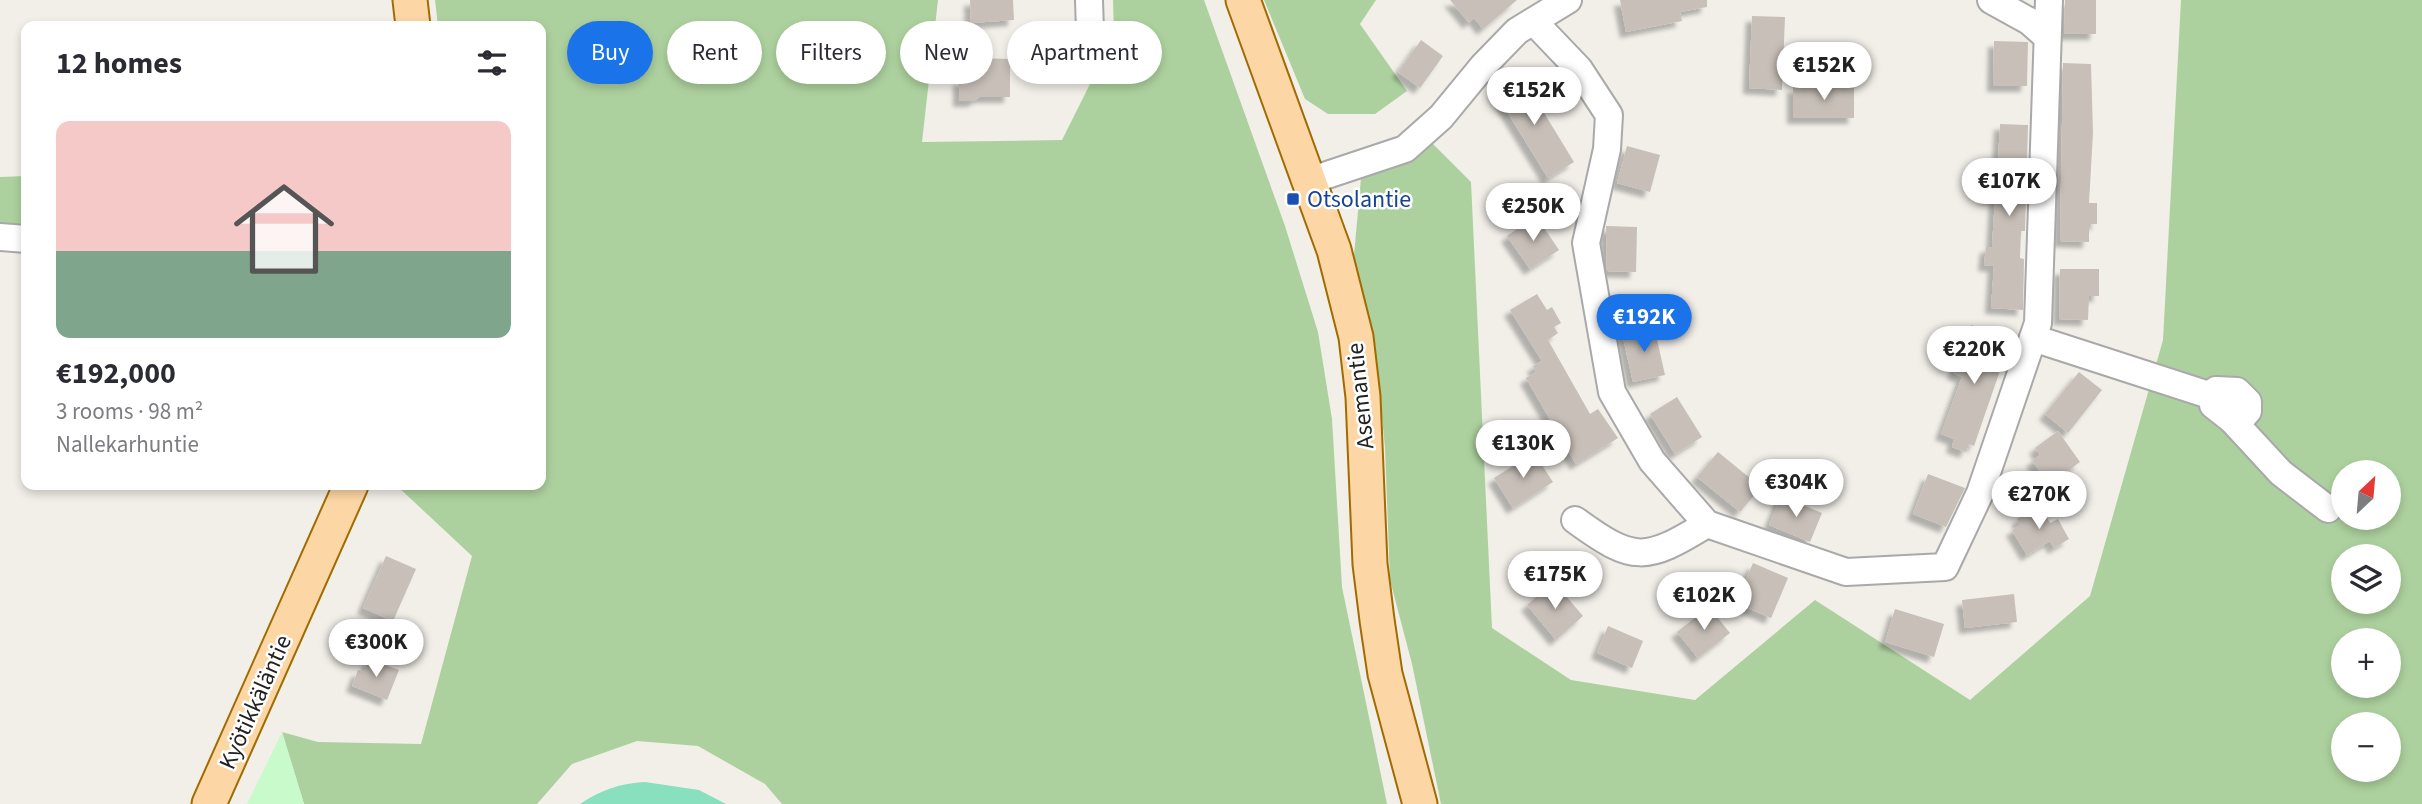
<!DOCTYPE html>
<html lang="en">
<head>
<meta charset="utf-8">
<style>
	body { margin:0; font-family:"Source Sans 3",sans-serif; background:#f2f2f3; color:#2b2b33; height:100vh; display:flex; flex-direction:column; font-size:26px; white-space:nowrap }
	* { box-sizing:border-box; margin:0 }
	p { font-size:23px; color:#7c7c81 }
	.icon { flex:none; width:38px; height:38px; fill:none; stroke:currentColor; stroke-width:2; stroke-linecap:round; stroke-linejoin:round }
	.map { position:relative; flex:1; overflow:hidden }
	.sheet { position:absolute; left:21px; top:21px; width:525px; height:469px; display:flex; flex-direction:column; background:#fff; border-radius:14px; box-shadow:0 4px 10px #0003 }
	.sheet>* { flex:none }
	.banner { position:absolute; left:567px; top:21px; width:665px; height:63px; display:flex; gap:14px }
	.needle { width:46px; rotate:26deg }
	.buttons { position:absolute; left:2331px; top:460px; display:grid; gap:14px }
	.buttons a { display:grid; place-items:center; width:70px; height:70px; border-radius:50%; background:#fff; box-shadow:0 4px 10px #0003; font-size:35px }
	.price { position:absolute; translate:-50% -60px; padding:0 16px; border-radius:24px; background:#fff; color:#222; font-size:23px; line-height:46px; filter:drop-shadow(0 2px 4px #0008) }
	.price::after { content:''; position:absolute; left:50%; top:42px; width:21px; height:16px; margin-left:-10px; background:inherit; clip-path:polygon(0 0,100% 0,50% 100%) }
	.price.on { background:#1a73e8; color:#fff }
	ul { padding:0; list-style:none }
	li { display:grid; align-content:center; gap:14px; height:371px; padding:0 35px }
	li+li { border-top:2px solid #e1e1e2 }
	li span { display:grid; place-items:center; height:217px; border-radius:14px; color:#555 }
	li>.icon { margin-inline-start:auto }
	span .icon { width:126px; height:126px; fill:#fffc; stroke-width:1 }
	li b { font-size:30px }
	h2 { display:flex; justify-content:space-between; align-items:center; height:84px; padding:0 35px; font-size:30px }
	.pill { padding:0 24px; border-radius:32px; background:#fff; box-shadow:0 4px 10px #0003; font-size:24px; line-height:63px }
	.pill.on { background:#1a73e8; color:#fff }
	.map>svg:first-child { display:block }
	.forest { fill:#add19e; fill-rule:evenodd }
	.park { fill:#c8facc }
	.pitch { fill:#88e0be }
	.building { fill:#c7bfb8; filter:url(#shadow) }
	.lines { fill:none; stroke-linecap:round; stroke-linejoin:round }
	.minor-casing { stroke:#a9a9a9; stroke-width:30 }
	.major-casing { stroke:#a06b00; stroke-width:37 }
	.minor { stroke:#fff; stroke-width:26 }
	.major { stroke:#fcd6a4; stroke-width:33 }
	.transit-dot { fill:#1a4fb4; stroke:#fff; stroke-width:2.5 }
	.labels { text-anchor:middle; stroke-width:5; stroke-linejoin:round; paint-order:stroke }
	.transit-label { font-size:24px; fill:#164399; stroke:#fff; text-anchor:start }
	.street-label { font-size:24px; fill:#222; stroke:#fff }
</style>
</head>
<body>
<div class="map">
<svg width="2422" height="804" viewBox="0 0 2422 804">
	<defs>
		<filter id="shadow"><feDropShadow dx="-6" dy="6" stdDeviation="2" flood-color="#0004"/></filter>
	</defs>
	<rect width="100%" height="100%" fill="#f2efe9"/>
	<g class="forest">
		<polygon points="435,0 938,0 922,142 1062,140 1114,36 1113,0 1204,0 1285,226 1318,332 1332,419 1342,587 1387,804 782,804 765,784 698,746 637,741 572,764 537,804 304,804 282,732 318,742 421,744 472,556 396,485 541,485 541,26 438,26"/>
		<polygon points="1264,0 1376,0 1360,24 1407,91 1375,114 1328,114 1305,99"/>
		<path d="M2181,0h241v804h-981l-29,-140 -22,-84 -5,-132 -8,-82 -24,-100 8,-88 71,-35 39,39 21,446 79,52 124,20 120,-100 155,100 120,-104 73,-256zM2343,472h46v46h-46zM2343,556h46v46h-46zM2343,640h46v46h-46zM2343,724h46v46h-46z"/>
		<polygon points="26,176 26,229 0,227 0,177"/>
	</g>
	<polygon class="park" points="282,732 304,804 247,804"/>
	<path class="pitch" d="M645,782l54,8 27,14h-146c21,-14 40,-21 65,-22z"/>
	<g class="building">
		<polygon points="970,0 1013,0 1014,20 971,23"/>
		<polygon points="1450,0 1517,0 1483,29 1474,18 1469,23"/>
		<polygon points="1620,0 1707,0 1707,7 1680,12 1682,21 1626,32"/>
		<polygon points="2065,0 2096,0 2096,34 2064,34"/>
		<polygon points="1752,16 1785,17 1782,90 1749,88"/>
		<polygon points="1421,40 1443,56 1420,88 1398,72"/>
		<polygon points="1994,41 2028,42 2027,86 1993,86"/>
		<polygon points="973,58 1010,59 1010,97 980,97 973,101 959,101 959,79 973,80"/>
		<polygon points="2063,63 2091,64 2093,133 2089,203 2097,203 2097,224 2089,224 2089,242 2060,241"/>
		<polygon points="1521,75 1574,162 1548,178 1495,92"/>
		<polygon points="1854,86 1854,118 1793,118 1793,87"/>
		<polygon points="2000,124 2028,125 2025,231 2021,231 2020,258 2024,259 2023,310 1991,308 1994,266 1984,265 1986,247 1992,247 1995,198 1985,198 1986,178 1997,179"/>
		<polygon points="1627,146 1660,155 1650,192 1617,183"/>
		<polygon points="1536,216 1559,250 1530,269 1507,236"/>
		<polygon points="1606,226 1637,227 1636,272 1607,271"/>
		<polygon points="2060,269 2099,269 2099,296 2089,296 2088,320 2059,319"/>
		<polygon points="1537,294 1547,310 1552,307 1561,323 1554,327 1558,333 1548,340 1590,414 1598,409 1618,438 1576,464 1526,378 1536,372 1533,366 1542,361 1510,310"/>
		<polygon points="1971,325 2004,337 1997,357 2004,359 1974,446 1969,444 1966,452 1952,447 1954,439 1941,434 1962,377 1953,373"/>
		<polygon points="1654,326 1665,375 1633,382 1622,333"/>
		<polygon points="2079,372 2102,390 2068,433 2045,414"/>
		<polygon points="1677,397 1702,437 1675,454 1650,414"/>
		<polygon points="2058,431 2080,462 2050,484 2032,461 2040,455 2035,448"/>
		<polygon points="1718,452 1761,487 1740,512 1697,477"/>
		<polygon points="1534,453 1553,482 1513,508 1494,478"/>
		<polygon points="1928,474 1965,488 1946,527 1913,514"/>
		<polygon points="1781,496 1822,513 1810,542 1769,525"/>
		<polygon points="2040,506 2050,523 2058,519 2069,539 2054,548 2050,541 2027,555 2012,530 2020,525 2017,519"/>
		<polygon points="386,556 416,569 393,621 363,608"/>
		<polygon points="1753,563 1788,578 1771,618 1736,603"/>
		<polygon points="1554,582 1583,616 1556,640 1527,605"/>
		<polygon points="2014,594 2017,622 1965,628 1962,600"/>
		<polygon points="1709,607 1730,633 1698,658 1677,632"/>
		<polygon points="1895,609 1944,624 1934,657 1885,642"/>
		<polygon points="1608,626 1643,641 1632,668 1597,653"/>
		<polygon points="369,659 399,670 387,700 352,686 358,670 364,672"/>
	</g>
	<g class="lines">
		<g class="minor-casing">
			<g id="minor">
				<polyline points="1089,0 1091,62"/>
				<polyline points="1991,0 2029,21 2046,36"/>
				<polyline points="1535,23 1579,69 1609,115 1607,149 1586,243 1612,392 1652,461 1707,524 1846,572 1945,567 1980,493 2038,323 2049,0"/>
				<polyline points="1309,181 1405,149 1441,117 1483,66 1517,31 1568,0"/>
				<polyline points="0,237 26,239"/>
				<polyline points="2033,338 2212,396 2216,390 2237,391 2248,402 2248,411 2241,419 2232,420 2213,405 2212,396"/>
				<polyline points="2232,420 2281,473 2328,509"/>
				<path d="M1575,520c59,43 70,42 132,4"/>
			</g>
		</g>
		<g class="major-casing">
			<g id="major">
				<polyline points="410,0 413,26"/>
				<polyline points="1243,0 1334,250 1356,337 1363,397 1370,564 1377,620 1385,674 1420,804"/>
				<polyline points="209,804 351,485"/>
			</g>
		</g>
		<use href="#minor" class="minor"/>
		<use href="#major" class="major"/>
	</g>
	<rect class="transit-dot" x="1286" y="192" width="14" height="14" rx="3.5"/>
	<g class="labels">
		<g class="transit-label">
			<text x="1307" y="207">Otsolantie</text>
		</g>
		<g class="street-label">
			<text transform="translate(1360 396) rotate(-96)" y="8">Asemantie</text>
			<text transform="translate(255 702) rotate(-66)" y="8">Kyötikkäläntie</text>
		</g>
	</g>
</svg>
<div class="buttons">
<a><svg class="needle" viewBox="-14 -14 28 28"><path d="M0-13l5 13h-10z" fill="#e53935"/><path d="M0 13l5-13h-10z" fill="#7c7c81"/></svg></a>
<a><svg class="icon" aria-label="layers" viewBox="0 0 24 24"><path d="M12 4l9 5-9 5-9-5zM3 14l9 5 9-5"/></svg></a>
<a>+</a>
<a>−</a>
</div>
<b class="price" style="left:1824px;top:102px">€152K</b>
<b class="price" style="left:1534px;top:127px">€152K</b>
<b class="price" style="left:2009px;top:218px">€107K</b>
<b class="price" style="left:1533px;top:243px">€250K</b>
<b class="price on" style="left:1644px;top:354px">€192K</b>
<b class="price" style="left:1974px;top:386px">€220K</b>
<b class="price" style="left:1523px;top:480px">€130K</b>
<b class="price" style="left:1796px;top:519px">€304K</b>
<b class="price" style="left:2039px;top:531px">€270K</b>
<b class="price" style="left:1555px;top:611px">€175K</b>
<b class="price" style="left:1704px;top:632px">€102K</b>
<b class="price" style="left:376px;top:679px">€300K</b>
<div class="banner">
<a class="pill on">Buy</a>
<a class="pill">Rent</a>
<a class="pill">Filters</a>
<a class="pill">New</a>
<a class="pill">Apartment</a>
</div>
<section class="sheet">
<h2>12 homes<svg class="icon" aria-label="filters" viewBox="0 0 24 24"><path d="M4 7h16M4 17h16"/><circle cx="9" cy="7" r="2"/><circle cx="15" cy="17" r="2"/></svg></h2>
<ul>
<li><span style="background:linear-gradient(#f6c9c9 60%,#7fa58c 0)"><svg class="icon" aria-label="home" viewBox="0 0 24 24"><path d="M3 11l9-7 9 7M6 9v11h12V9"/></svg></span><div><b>€192,000</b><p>3 rooms · 98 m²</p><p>Nallekarhuntie</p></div></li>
</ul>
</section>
</div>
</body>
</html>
